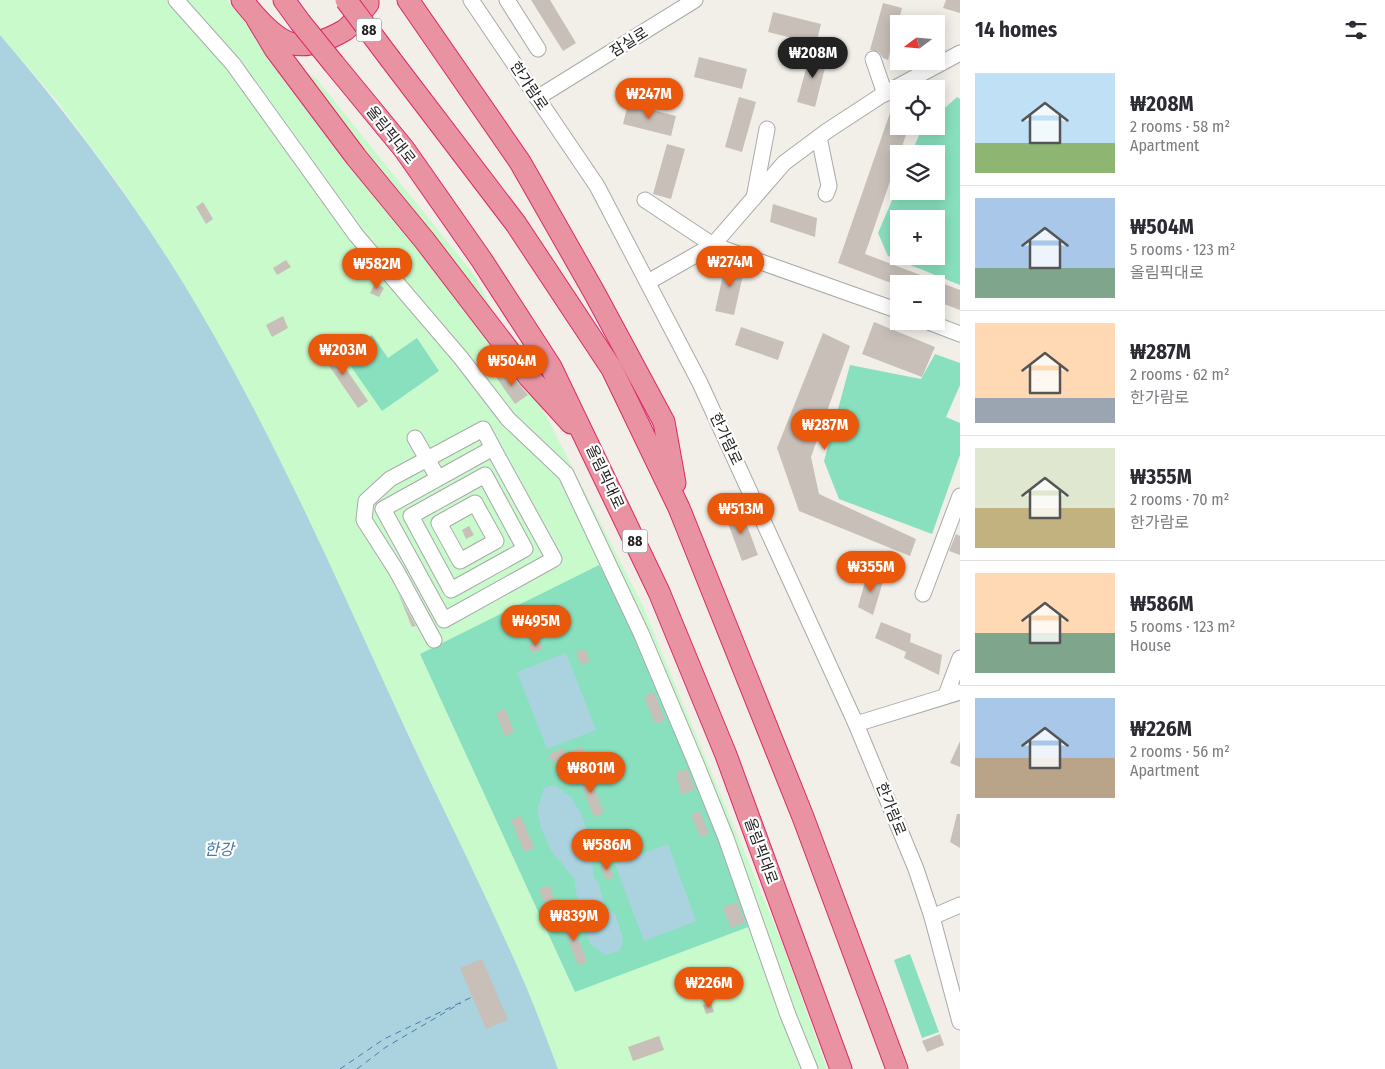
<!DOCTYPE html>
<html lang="en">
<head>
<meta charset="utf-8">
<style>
	body { margin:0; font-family:"Fira Sans Condensed","Noto Sans KR",sans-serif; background:#f2f2f3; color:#2b2b33; height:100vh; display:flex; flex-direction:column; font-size:19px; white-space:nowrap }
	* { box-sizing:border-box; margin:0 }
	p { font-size:16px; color:#7c7c81 }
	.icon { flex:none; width:28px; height:28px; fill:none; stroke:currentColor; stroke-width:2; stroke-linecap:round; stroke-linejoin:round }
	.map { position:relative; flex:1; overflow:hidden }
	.details { display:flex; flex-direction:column; background:#fff; width:425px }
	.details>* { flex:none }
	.needle { width:32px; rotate:254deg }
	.buttons { position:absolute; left:890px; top:15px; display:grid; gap:10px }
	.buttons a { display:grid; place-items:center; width:55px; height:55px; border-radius:0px; background:#fff; box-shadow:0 2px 12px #0003; font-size:25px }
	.price { position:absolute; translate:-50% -42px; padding:0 11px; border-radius:18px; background:#ea580c; color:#fff; font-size:16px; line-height:32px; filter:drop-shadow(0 1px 2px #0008) }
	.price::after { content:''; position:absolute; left:50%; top:30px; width:15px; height:11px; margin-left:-8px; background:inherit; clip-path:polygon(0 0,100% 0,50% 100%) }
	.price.active { background:#222; color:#fff }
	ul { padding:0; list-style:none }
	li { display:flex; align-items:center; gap:15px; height:125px; padding:0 15px }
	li+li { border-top:1px solid #e1e1e2 }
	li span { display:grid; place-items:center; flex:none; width:140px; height:100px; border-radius:0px; color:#555 }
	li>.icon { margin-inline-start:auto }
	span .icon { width:60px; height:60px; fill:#fffc; stroke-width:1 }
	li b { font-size:21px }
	h2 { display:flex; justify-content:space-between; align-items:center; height:60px; padding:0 15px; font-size:21px }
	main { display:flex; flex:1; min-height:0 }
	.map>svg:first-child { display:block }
	.park { fill:#c8facc }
	.pitch { fill:#88e0be; fill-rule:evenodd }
	.water { fill:#aad3df }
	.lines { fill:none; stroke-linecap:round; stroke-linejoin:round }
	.ferry { stroke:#4a7aab; stroke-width:1; stroke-dasharray:6 5; stroke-linecap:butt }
	.building { fill:#c7bfb8 }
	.minor-casing { stroke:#a9a9a9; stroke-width:17 }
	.highway-casing { stroke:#dc2a67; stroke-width:23 }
	.minor { stroke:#fff; stroke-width:15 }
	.highway { stroke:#e892a2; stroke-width:21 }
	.highway-bridge-casing { stroke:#dc2a67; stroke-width:23; stroke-linecap:butt }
	.highway-bridge { stroke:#e892a2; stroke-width:21 }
	.labels { text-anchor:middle; stroke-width:4.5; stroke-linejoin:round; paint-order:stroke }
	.shield { fill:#fff; stroke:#646464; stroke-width:1 }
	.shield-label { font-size:14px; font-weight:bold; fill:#222 }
	.street-label { font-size:15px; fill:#222; stroke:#fff }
	.water-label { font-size:16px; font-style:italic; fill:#4a7aab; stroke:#fff }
</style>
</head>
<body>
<main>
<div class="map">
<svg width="960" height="1069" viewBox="0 0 960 1069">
	<rect width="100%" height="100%" fill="#f2efe9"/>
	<polygon class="park" points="0,0 227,0 275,57 315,77 475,276 642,604 782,943 827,1069 558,1069 522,977 327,560 275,451 218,346 172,265 122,189 58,102 0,35"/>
	<g class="pitch">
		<path d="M957,97l3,2v186l-72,-29 -10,-23 21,-49v7h37v-37h-25l12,-28h13v-10zM899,219h37v37h-37z"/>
		<polygon points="372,335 388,358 417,338 439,371 382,411 343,355"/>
		<polygon points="935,354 960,363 960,385 946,417 960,423 960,455 932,534 839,499 824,461 850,365 921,379"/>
		<polygon points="599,565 640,640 680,732 751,926 575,992 420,654"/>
		<polygon points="910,954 939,1032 922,1038 894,960"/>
	</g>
	<g class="water">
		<path d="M0,35c62,72 119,147 170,227 90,142 160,303 230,455 40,87 83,171 121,258 14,31 25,63 37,94h-558z"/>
		<polygon points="566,653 596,730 547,749 517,672"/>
		<polygon points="555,785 572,798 582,816 590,838 594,878 599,884 604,905 615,914 622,934 623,943 619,951 606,955 590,944 584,923 585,912 577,897 574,878 552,852 541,828 537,810 544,788"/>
		<polygon points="668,844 696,921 644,941 615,864"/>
	</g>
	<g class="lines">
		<g class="ferry">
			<polyline points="340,1069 384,1039 472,997"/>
			<polyline points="357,1069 386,1047 461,1003"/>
		</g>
	</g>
	<g class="building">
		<polygon points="531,0 550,0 576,43 563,51"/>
		<polygon points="946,0 960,0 960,13 943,8"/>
		<polygon points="883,3 902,8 888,60 883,58 879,52 870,50"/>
		<polygon points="773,12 821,24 816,44 768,32"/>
		<polygon points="811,51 828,56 815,107 797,102"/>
		<polygon points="699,57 747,69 742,89 694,77"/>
		<polygon points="739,97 756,102 742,152 725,147"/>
		<polygon points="628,104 676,116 671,136 623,124"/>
		<polygon points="899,107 899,126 909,126 865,254 960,290 960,310 936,301 936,284 899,284 899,286 838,263 891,110"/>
		<polygon points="667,144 685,149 671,199 653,194"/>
		<polygon points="203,202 213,219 206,224 196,207"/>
		<polygon points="773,204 817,218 815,237 770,222"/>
		<polygon points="286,260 291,267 277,275 273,268"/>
		<polygon points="726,262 745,266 734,315 715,311"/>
		<polygon points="375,283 384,288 379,297 370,293"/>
		<polygon points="283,316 288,328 272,337 266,325"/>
		<polygon points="874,322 935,347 922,377 862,354"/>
		<polygon points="741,327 784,342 778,360 735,345"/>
		<polygon points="823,333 850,346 811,457 819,494 916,539 910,556 799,511 777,448"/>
		<polygon points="329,344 368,401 358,408 319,351"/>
		<polygon points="507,369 528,395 515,404 496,377"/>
		<polygon points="741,509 758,555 742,561 725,515"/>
		<polygon points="469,526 474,535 466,539 462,530"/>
		<polygon points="956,534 960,536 960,555 949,551"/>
		<polygon points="868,571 884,578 873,615 858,607"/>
		<polygon points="398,593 416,626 412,627"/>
		<polygon points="881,622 911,634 910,642 942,655 939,675 904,658 906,652 875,638"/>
		<polygon points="540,641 543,649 532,653 528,645"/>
		<polygon points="585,649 590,661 581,665 576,652"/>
		<polygon points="654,692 665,720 655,724 644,696"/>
		<polygon points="505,709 514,732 505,736 496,713"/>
		<polygon points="960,741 960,767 950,763"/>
		<polygon points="582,747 586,756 571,761 567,753"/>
		<polygon points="564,748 567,757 552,763 549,754"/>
		<polygon points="687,769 695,789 681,795 676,773"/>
		<polygon points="588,772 604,813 594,817 578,776"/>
		<polygon points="700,811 709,834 700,837 691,814"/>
		<polygon points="957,814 960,814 960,848 950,842"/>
		<polygon points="521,816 534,848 524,852 511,820"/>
		<polygon points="608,862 614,877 606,880 600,865"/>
		<polygon points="549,885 555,902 546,906 539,889"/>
		<polygon points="737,902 745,922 731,928 723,907"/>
		<polygon points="571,920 587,962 578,965 562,923"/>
		<polygon points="482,959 508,1020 486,1029 460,968"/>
		<polygon points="711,1003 714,1012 706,1014 703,1005"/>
		<polygon points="940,1034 944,1045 927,1052 922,1041"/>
		<polygon points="659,1036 664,1050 633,1061 628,1047"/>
	</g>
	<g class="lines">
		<g class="minor-casing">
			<g id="minor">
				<polyline points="176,0 233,64 356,235 461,358 508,419 566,474 641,633 697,766 726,838 788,1015 810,1069"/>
				<polyline points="471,0 597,186 700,383 856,724 916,869 932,917 960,1022"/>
				<polyline points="507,0 538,49"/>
				<polyline points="873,59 885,94"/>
				<polyline points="537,98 695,0"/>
				<polyline points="819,137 829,186 826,194"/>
				<polyline points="754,198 767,129"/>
				<polyline points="645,200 713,245 899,311"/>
				<polyline points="648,282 713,245 784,163 827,131 882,95 960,53"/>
				<polyline points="926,321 960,334"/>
				<polyline points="415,438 438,478"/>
				<polygon points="493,448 554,559 444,620 383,509"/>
				<polygon points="485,475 525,549 451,590 411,516"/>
				<polygon points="475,503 496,541 460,561 439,523"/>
				<polyline points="923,594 960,496"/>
				<polyline points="434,640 396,570 364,520 366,501 390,479 483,429 493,448"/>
				<polyline points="946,695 960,658"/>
				<polyline points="856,724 960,692"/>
				<polyline points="932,917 960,905"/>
			</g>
		</g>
		<g class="highway-casing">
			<g id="highway">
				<path d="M242,0c11,14 25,31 41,40 19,11 45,0 62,-10 8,-6 16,-18 23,-26v-4"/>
				<polyline points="284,0 300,22"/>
				<polyline points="408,0 520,162 594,292 664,422 675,483"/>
				<polyline points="257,19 275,49 356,157 425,241 529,377 571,423"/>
				<polyline points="391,60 516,224 612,369 679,508 803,817 897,1069"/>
				<polyline points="334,64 404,149 481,259 551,367 659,592 726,755 841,1069"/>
			</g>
		</g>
		<use href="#minor" class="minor"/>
		<use href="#highway" class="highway"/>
		<g class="highway-bridge-casing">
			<g id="highway-bridge">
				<polyline points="346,0 391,60"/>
				<polyline points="300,22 334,64"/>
			</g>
		</g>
		<use href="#highway-bridge" class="highway-bridge"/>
	</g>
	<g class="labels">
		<g class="shield">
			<rect x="356.5" y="18.5" width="25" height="23" rx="4"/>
			<rect x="622.5" y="529.5" width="25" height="23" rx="4"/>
		</g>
		<g class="shield-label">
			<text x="369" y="35">88</text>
			<text x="635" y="546">88</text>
		</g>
		<g class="street-label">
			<text transform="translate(629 42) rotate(-32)" y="5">잠실로</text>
			<text transform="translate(529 86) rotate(56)" y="5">한가람로</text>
			<text transform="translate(391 135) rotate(52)" y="5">올림픽대로</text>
			<text transform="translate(726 439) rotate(65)" y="5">한가람로</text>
			<text transform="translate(605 477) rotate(65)" y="5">올림픽대로</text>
			<text transform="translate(891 809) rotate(68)" y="5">한가람로</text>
			<text transform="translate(761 851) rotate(70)" y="5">올림픽대로</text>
		</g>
		<g class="water-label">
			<text x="219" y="855">한강</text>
		</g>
	</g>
</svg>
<div class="buttons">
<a><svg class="needle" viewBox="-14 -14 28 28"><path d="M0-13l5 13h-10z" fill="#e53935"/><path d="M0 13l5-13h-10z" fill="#7c7c81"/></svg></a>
<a><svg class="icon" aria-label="locate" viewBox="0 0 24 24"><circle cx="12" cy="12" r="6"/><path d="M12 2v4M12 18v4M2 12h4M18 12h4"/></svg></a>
<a><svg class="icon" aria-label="layers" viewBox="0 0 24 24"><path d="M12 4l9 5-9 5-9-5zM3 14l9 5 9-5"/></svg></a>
<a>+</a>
<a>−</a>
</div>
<b class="price active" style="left:813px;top:79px">₩208M</b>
<b class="price" style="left:649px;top:120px">₩247M</b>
<b class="price" style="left:730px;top:288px">₩274M</b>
<b class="price" style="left:377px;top:290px">₩582M</b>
<b class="price" style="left:343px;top:376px">₩203M</b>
<b class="price" style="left:512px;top:387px">₩504M</b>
<b class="price" style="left:825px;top:451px">₩287M</b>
<b class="price" style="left:741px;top:535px">₩513M</b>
<b class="price" style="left:871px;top:593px">₩355M</b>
<b class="price" style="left:536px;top:647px">₩495M</b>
<b class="price" style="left:591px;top:794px">₩801M</b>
<b class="price" style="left:607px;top:871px">₩586M</b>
<b class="price" style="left:574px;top:942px">₩839M</b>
<b class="price" style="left:709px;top:1009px">₩226M</b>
</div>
<section class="details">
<h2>14 homes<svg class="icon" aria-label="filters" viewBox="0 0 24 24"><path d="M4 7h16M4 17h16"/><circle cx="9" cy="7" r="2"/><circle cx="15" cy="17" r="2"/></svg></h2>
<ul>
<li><span style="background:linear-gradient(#bfe0f5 70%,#8fb573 0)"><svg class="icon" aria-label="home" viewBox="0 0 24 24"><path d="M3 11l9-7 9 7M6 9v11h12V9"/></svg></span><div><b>₩208M</b><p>2 rooms · 58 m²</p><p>Apartment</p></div></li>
<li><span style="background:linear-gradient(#a9c7e8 70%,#7fa58c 0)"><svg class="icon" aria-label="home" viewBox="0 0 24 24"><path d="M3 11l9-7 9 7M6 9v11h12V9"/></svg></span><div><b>₩504M</b><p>5 rooms · 123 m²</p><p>올림픽대로</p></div></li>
<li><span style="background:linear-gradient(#ffd9b3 75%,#9aa5b1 0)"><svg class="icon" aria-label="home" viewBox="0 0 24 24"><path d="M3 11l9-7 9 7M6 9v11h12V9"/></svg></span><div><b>₩287M</b><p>2 rooms · 62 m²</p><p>한가람로</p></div></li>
<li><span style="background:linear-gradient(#dfe7d0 60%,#c2b280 0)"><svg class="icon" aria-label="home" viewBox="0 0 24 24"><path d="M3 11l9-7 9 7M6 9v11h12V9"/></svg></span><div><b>₩355M</b><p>2 rooms · 70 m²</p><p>한가람로</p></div></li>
<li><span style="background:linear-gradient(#ffd9b3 60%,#7fa58c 0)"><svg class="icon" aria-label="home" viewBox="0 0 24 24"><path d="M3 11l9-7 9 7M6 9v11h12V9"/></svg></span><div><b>₩586M</b><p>5 rooms · 123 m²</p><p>House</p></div></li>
<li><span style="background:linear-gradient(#a9c7e8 60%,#b9a48a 0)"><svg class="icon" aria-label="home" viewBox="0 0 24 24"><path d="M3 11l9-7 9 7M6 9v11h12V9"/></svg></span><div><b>₩226M</b><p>2 rooms · 56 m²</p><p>Apartment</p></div></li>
</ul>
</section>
</main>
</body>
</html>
